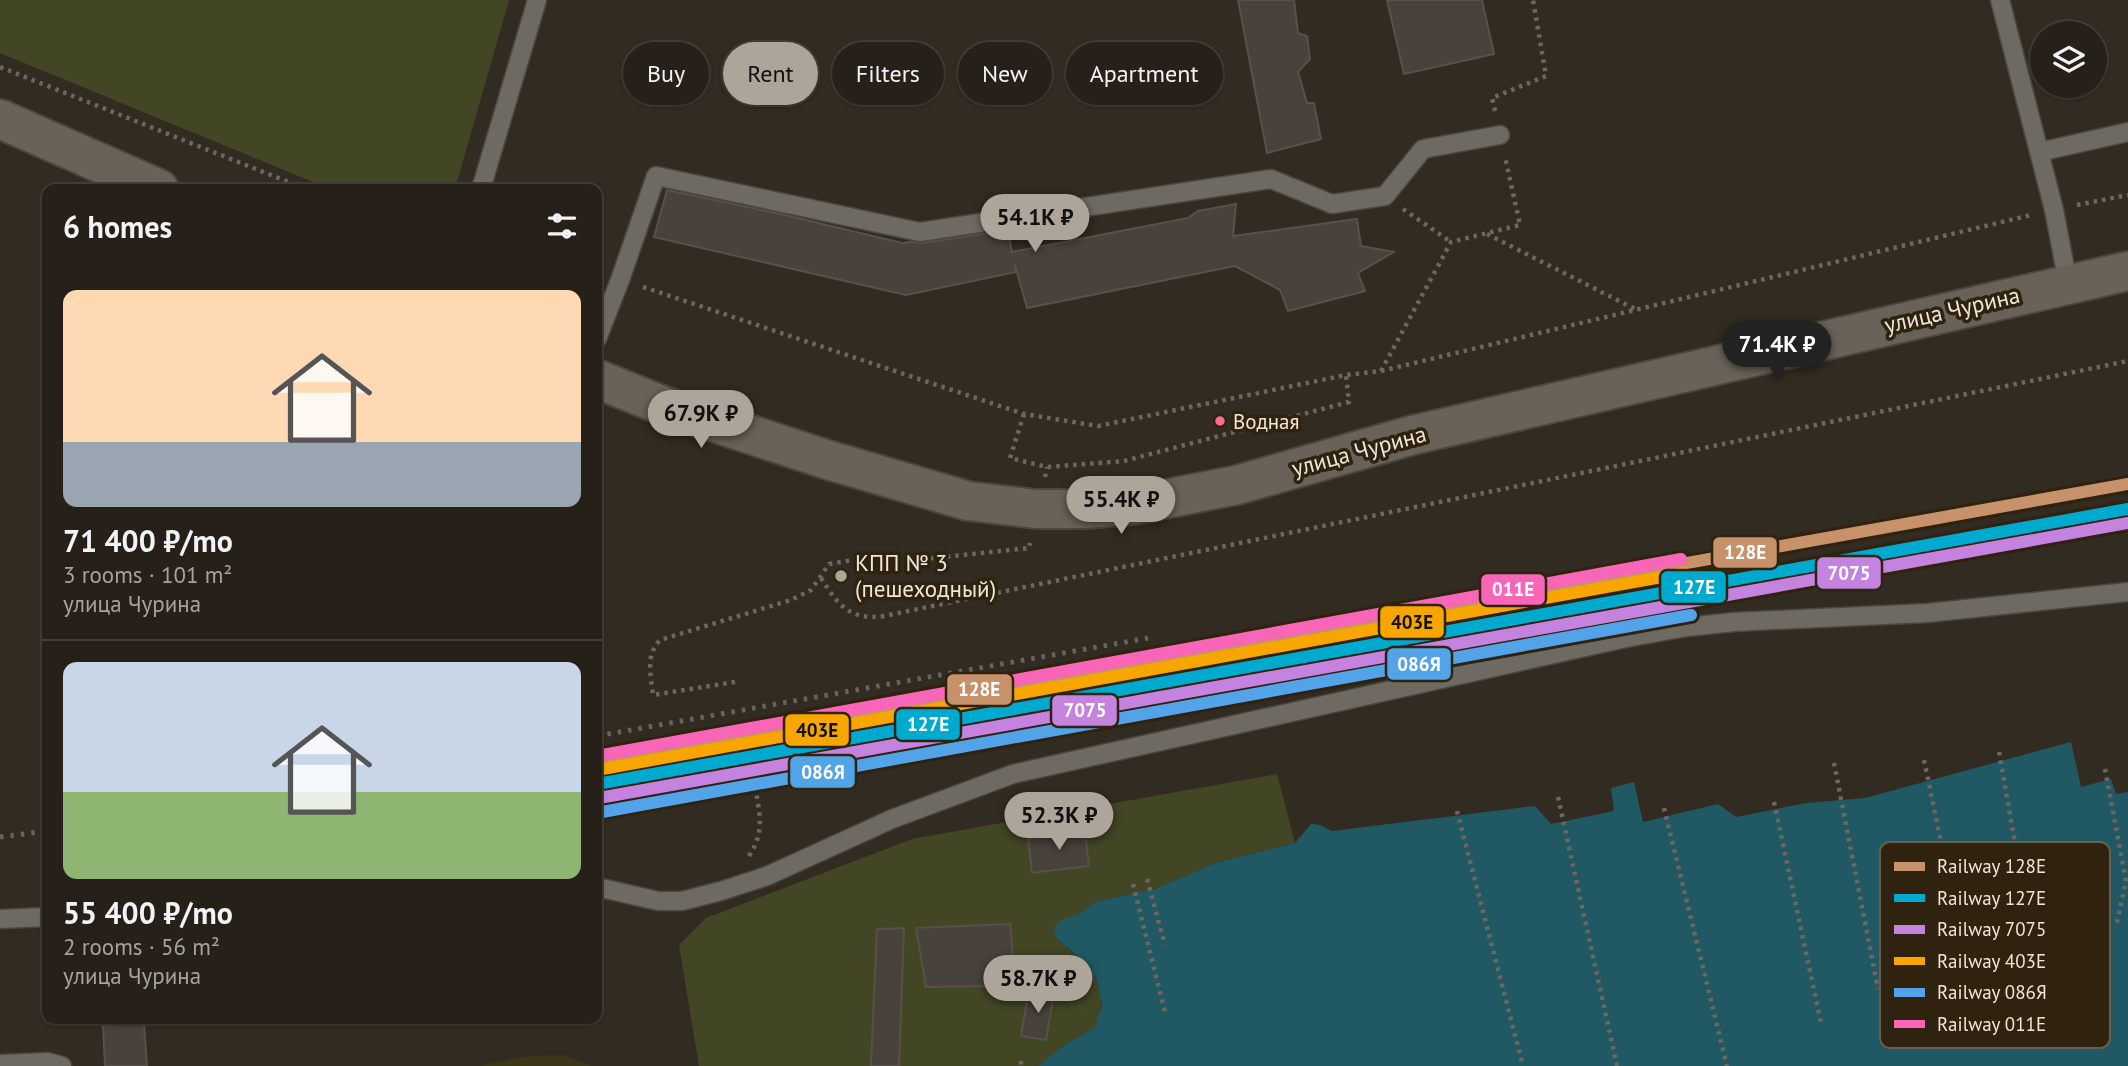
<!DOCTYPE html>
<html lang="en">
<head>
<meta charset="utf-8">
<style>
	body { margin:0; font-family:"PT Sans",sans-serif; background:#2e2822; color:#f1f3f6; height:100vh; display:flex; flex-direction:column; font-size:26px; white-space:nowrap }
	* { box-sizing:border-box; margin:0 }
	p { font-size:23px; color:#a4a3a2 }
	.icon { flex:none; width:38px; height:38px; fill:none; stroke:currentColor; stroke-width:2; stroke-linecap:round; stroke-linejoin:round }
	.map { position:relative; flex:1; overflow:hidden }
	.details { position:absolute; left:42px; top:184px; width:560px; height:840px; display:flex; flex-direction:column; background:#262019; border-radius:14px; box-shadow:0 2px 5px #0004,0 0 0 2px #423e38 }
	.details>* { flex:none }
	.guide { position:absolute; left:623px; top:42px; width:665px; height:63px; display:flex; gap:14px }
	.fabs { position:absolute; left:2030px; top:21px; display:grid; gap:14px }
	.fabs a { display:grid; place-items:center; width:77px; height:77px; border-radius:50%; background:#262019; box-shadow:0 2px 5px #0004,0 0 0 2px #423e38; font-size:35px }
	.price { position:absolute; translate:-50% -60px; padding:0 16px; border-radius:24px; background:#ada599; color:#111; font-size:23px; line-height:46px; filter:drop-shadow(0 2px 4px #0008) }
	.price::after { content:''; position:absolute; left:50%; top:42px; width:21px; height:16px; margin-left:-10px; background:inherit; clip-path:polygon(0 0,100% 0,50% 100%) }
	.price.active { background:#222; color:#fff }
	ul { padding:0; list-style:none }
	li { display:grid; align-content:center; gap:14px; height:371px; padding:0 21px }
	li+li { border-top:2px solid #423e38 }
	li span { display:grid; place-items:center; height:217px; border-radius:14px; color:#555 }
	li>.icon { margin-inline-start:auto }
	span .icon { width:126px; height:126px; fill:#fffc; stroke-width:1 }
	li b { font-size:30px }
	h2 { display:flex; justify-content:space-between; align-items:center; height:84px; padding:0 21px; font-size:30px }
	.chip { padding:0 24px; border-radius:32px; background:#262019; box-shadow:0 2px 5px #0004,0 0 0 2px #423e38; font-size:24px; line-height:63px }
	.chip.active { background:#ada599; color:#111 }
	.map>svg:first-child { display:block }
	.green { fill:#424625 }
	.sand { fill:#3c3517 }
	.water { fill:#205963 }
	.building { fill:#49423a; stroke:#585149; stroke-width:2 }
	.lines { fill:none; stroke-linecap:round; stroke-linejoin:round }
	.lane-casing { stroke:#4c463d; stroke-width:21 }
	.secondary-casing { stroke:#4c463d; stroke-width:42 }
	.path { stroke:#6d6760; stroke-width:4.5; stroke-dasharray:3.5 5; stroke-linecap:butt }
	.lane { stroke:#6e6961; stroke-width:18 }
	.secondary { stroke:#6a6258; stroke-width:38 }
	.rail { stroke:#69635c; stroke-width:5; stroke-dasharray:3.5 7; stroke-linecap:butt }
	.rail-1-casing { stroke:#2f220f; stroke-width:18 }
	.rail-2-casing { stroke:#2f220f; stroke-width:18 }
	.rail-3-casing { stroke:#2f220f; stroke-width:18 }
	.rail-4-casing { stroke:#2f220f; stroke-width:18 }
	.rail-5-casing { stroke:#2f220f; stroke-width:18 }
	.rail-6-casing { stroke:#2f220f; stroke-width:18 }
	.rail-1 { stroke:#c7916a; stroke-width:12 }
	.rail-2 { stroke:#00a9ce; stroke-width:12 }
	.rail-3 { stroke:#c483df; stroke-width:12 }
	.rail-4 { stroke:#f7a600; stroke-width:12 }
	.rail-5 { stroke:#53a3e8; stroke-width:12 }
	.rail-6 { stroke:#fa66b7; stroke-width:12 }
	.bus-dot { fill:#fb6d88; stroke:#2f220f; stroke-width:2.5 }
	.poi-dot { fill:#ada599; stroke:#2f220f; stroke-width:2.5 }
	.labels { text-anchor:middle; stroke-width:7; stroke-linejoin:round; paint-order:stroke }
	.bus-label { font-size:21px; fill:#efe6da; stroke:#2f220f; text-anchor:start }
	.street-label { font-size:23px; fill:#efe6da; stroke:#2f220f }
	.poi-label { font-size:23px; fill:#efe6da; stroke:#2f220f; text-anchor:start }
	.key { fill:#2f220f; stroke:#695d4c; stroke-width:2 }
	.key-label { font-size:19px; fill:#efe6da }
	.line-badge { stroke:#2f220f; stroke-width:2.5 }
	.badge-label { font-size:19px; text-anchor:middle; font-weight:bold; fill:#fff }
	.pale-badge-label { font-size:19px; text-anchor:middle; font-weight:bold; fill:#111 }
</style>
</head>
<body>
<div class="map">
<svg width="2128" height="1066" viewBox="0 0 2128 1066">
	<rect width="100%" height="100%" fill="#322b21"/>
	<g class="green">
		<polygon points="0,0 509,0 455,189 330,189 0,53"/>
		<path d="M1277,774l18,69 -80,20 -60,26 -58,12 -18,13 -16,6 3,27c17,16 40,34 35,60 -1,7 -4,15 -7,21l-31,18 -25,20h-339l-20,-121 27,-27 206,-79z"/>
	</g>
	<polygon class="sand" points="565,1055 593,1066 476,1066 530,1056"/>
	<polygon class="water" points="2071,742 2081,787 2111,779 2116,794 2128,792 2128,1066 1034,1066 1038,1066 1063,1046 1094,1028 1102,1005 1097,981 1086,965 1055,936 1054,928 1063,919 1079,914 1097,901 1155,889 1215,863 1295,843 1311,824 1320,825 1332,831 1535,806 1551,824 1614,811 1611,788 1634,782 1643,822 1718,804 1736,817 1806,803 1865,798"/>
	<g class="building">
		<polygon points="1238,0 1294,0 1298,33 1307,36 1310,59 1298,72 1307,103 1314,103 1321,139 1267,153"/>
		<polygon points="1387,0 1482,0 1494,54 1404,74"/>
		<polygon points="667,190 785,215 902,243 911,242 922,243 1008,230 1012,252 1188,218 1198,211 1236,204 1233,236 1357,219 1361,246 1394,252 1358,273 1365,291 1288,311 1280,290 1235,266 1027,308 1015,265 1016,272 906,295 654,237"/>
		<polygon points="1085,832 1089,866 1032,873 1028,839"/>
		<polygon points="1010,924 1016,988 990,990 989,986 926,987 916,928"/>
		<polygon points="904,928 899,1066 871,1066 877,929"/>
		<polygon points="1029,989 1054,993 1046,1040 1021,1036"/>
		<polygon points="144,1023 147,1066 105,1066 103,1026"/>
	</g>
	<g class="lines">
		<g class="lane-casing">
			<g id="lane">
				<polyline points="2000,0 2054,210 2068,283"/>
				<polyline points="2039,152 2128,132"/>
				<polyline points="481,189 537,0"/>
				<polyline points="597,339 620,280 656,176 920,232 1271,179 1332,204 1385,196 1423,149 1500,135"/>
				<polyline points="597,887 658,901 682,901 721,891 767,876 892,819 1013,774 1626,638 1687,627 1734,622 1927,613 2128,592"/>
				<polyline points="0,919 47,917"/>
				<polyline points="0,1064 48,1062 62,1066"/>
			</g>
		</g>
		<g class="secondary-casing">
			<g id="secondary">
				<polyline points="0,119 159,189"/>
				<polyline points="597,379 664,406 828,460 968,501 1036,509 1086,509 1135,505 1237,485 1413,435 2128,271"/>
			</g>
		</g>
		<g class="path">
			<polyline points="0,67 306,189"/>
			<polyline points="1495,111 1492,98 1546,76 1533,0"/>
			<polyline points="2077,205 2128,195"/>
			<polyline points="1403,209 1451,242"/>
			<polyline points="1487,234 1635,309"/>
			<polyline points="643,287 1024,414 1098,426 1346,375 1381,371 2031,215"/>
			<polyline points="1381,371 1451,242 1520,225 1505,157"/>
			<polyline points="1024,414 1010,458 1047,467 1124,461 1349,402 1346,375"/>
			<polyline points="1045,477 1047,467"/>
			<path d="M821,578c17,27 29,43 63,38l1244,-255"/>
			<path d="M735,682l-82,13c-2,-20 -8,-39 7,-55l131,-40 20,-10 18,-26 24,-4 25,4 151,-16 1,-5"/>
			<polyline points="1999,752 2039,979"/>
			<polyline points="1924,760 1966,963"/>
			<polyline points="1834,763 1878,989"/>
			<polyline points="2105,769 2126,881 2116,927"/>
			<polyline points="1558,797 1617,1066"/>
			<polyline points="1774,802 1821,1023"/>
			<polyline points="1664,808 1727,1066"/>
			<polyline points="1457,811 1523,1066"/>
			<path d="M749,856c18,-27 9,-46 5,-77"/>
			<polyline points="1147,879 1165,945"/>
			<polyline points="1133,884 1165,1012"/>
			<polyline points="1021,1061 1021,1066"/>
		</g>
		<use href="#lane" class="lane"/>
		<use href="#secondary" class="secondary"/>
		<g class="rail">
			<polyline points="597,736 1148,638"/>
			<polyline points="0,837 47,831"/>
		</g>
		<g class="rail-1-casing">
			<polyline id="rail-1" points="597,761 782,725 2128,484"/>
		</g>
		<g class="rail-2-casing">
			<polyline id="rail-2" points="597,784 2128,509"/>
		</g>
		<g class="rail-3-casing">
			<polyline id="rail-3" points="599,798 2128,523"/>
		</g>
		<g class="rail-4-casing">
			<polyline id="rail-4" points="597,770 1684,573"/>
		</g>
		<g class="rail-5-casing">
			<polyline id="rail-5" points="602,812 1691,615"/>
		</g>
		<g class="rail-6-casing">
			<polyline id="rail-6" points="597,756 1681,559"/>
		</g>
		<use href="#rail-1" class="rail-1"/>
		<use href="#rail-2" class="rail-2"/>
		<use href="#rail-3" class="rail-3"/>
		<use href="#rail-4" class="rail-4"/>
		<use href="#rail-5" class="rail-5"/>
		<use href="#rail-6" class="rail-6"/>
	</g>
	<circle class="bus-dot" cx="1220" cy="421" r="6"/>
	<circle class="poi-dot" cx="841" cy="576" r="7"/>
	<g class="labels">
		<g class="bus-label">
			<text x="1233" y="429">Водная</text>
		</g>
		<g class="street-label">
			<text transform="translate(1952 310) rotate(-13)" y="8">улица Чурина</text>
			<text transform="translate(1359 451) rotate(-15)" y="8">улица Чурина</text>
		</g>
		<g class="poi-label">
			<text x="855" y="571">КПП № 3<tspan x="855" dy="26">(пешеходный)</tspan></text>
		</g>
	</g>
	<rect x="1880" y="842" width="230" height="206" rx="10" class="key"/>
	<rect x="1894" y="862" width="31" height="9" fill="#c7916a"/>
	<rect x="1894" y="894" width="31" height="8" fill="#00a9ce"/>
	<rect x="1894" y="925" width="31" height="9" fill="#c483df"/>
	<rect x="1894" y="957" width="31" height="8" fill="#f7a600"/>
	<rect x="1894" y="988" width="31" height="9" fill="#53a3e8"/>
	<rect x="1894" y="1020" width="31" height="8" fill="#fa66b7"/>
	<g class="key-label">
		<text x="1937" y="873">Railway 128Е</text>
		<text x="1937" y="905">Railway 127Е</text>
		<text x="1937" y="936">Railway 7075</text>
		<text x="1937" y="968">Railway 403Е</text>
		<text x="1937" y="999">Railway 086Я</text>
		<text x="1937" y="1031">Railway 011Е</text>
	</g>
	<g class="line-badge">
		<rect x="1712" y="536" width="66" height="33" rx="7" fill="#c7916a"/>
		<rect x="1816" y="556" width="66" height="34" rx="7" fill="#c483df"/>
		<rect x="1660" y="570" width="67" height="34" rx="7" fill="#00a9ce"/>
		<rect x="1480" y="573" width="66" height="33" rx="7" fill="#fa66b7"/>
		<rect x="1379" y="605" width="66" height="34" rx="7" fill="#f7a600"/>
		<rect x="1386" y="647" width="66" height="34" rx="7" fill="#53a3e8"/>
		<rect x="946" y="673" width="67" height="33" rx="7" fill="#c7916a"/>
		<rect x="1051" y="694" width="67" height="33" rx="7" fill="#c483df"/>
		<rect x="895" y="708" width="66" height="33" rx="7" fill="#00a9ce"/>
		<rect x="784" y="713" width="66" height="34" rx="7" fill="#f7a600"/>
		<rect x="789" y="755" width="67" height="34" rx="7" fill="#53a3e8"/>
	</g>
	<g class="badge-label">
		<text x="1745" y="559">128Е</text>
		<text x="1849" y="580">7075</text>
		<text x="1694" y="594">127Е</text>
		<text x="1513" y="596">011Е</text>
		<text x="1419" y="671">086Я</text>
		<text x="979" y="696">128Е</text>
		<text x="1085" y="717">7075</text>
		<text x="928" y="731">127Е</text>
		<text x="823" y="779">086Я</text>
	</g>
	<g class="pale-badge-label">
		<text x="1412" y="629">403Е</text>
		<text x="817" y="737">403Е</text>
	</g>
</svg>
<div class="fabs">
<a><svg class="icon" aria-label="layers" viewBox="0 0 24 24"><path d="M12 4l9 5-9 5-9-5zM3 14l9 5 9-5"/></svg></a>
</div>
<b class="price" style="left:1035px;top:254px">54.1K ₽</b>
<b class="price active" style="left:1777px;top:381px">71.4K ₽</b>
<b class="price" style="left:701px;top:450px">67.9K ₽</b>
<b class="price" style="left:1121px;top:536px">55.4K ₽</b>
<b class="price" style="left:1059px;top:852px">52.3K ₽</b>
<b class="price" style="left:1038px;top:1015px">58.7K ₽</b>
<div class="guide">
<a class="chip">Buy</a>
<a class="chip active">Rent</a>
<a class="chip">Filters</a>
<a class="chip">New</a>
<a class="chip">Apartment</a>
</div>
<section class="details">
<h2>6 homes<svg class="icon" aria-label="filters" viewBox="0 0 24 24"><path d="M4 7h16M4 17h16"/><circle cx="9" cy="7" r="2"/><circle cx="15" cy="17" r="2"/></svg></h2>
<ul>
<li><span style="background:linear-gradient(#ffd9b3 70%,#9aa5b1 0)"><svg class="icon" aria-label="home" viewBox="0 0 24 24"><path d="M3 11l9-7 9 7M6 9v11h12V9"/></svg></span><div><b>71 400 ₽/mo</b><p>3 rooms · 101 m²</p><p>улица Чурина</p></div></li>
<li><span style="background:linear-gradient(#c9d6e8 60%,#8fb573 0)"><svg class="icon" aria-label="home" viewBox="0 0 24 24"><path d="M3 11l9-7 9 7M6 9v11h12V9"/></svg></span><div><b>55 400 ₽/mo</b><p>2 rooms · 56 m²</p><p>улица Чурина</p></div></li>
</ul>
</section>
</div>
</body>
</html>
